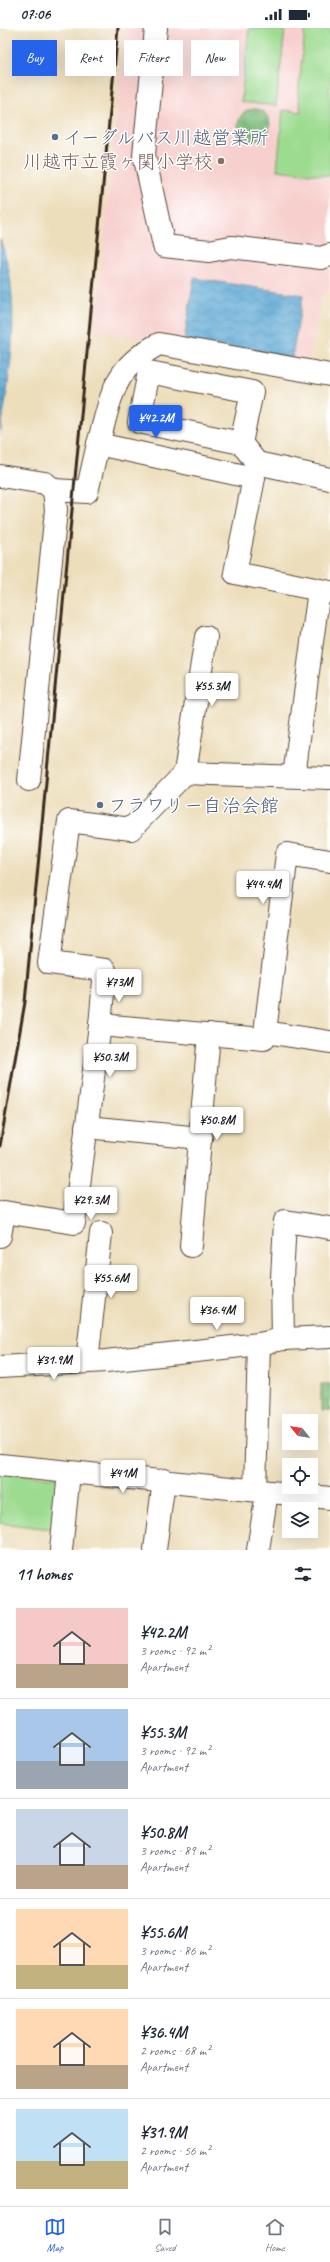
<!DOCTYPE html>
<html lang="en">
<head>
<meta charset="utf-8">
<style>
	body { margin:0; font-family:Caveat,"Klee One",sans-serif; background:#f6f6f7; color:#1f2937; height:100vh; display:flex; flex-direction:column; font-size:15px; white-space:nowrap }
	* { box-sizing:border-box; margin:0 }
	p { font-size:13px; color:#747a83 }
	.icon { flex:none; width:22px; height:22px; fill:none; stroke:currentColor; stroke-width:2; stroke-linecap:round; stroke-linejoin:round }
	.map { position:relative; height:1522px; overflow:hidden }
	.side { display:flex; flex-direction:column; background:#fff; flex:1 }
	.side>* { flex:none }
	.banner { position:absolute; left:12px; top:12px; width:306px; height:36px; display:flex; gap:8px }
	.needle { width:26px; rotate:300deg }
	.buttons { position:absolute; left:282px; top:1386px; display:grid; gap:8px }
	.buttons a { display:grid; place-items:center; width:36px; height:36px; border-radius:0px; background:#fff; box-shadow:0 4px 16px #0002; font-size:20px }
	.price { position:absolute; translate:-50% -34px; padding:0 9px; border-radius:4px; background:#fff; color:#222; font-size:13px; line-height:26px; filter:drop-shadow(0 1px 2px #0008) }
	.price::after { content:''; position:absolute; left:50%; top:24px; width:12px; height:9px; margin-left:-6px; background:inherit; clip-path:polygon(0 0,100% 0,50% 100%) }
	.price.on { background:#2563eb; color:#fff }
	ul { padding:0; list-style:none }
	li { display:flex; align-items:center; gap:12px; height:100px; padding:0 16px }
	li+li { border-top:1px solid #e0e1e3 }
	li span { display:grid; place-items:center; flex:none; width:112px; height:80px; border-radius:0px; color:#555 }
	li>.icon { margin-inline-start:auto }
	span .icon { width:48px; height:48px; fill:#fffc; stroke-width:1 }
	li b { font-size:17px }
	h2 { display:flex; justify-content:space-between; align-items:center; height:48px; padding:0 16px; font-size:17px }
	.chip { padding:0 14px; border-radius:0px; background:#fff; box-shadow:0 4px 16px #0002; font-size:14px; line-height:36px }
	.chip.on { background:#2563eb; color:#fff }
	.status { display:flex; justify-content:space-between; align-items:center; height:28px; padding:0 20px; background:#fff; direction:ltr }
	.status svg { height:11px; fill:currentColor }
	.tab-bar { display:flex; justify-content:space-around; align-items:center; height:56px; border-top:1px solid #e0e1e3; background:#fff; font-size:11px; color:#747a83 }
	.tab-bar a { display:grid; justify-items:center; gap:2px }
	.tab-bar .on { color:#2563eb }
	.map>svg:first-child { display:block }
	.built { fill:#f7d0ce }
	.forest { fill:url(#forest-crowns); stroke:#5c724c }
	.park { fill:#9ddb90; stroke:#6c8257 }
	.water { fill:url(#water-waves); stroke:#4c6879 }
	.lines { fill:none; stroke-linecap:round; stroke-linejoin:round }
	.minor-casing { stroke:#564536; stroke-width:24 }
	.minor { stroke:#fff; stroke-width:22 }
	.rail { stroke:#3b2a1e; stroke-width:3 }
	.service-dot { fill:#5c6f8a; stroke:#fff; stroke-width:1.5 }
	.education-dot { fill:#8d6e63; stroke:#fff; stroke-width:1.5 }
	.labels { text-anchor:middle; stroke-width:3; stroke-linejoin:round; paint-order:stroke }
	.service-label { font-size:19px; fill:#4e5e75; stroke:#fff; text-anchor:start }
	.education-label { font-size:19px; fill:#785e54; stroke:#fff; text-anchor:end }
</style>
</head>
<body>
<div class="status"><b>07:06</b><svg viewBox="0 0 49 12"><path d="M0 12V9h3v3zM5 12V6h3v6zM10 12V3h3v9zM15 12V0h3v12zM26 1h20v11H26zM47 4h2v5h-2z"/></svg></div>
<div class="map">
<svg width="330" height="1522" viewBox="0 0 330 1522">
	<defs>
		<pattern id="forest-crowns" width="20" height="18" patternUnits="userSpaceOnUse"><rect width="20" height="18" fill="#7ebb7a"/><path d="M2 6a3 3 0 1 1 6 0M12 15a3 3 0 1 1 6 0" fill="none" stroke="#689863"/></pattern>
		<pattern id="water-waves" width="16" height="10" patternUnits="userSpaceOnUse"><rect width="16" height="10" fill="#5ca7d4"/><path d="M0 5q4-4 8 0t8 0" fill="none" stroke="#4d88ab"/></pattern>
	</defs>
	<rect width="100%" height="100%" fill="#fff"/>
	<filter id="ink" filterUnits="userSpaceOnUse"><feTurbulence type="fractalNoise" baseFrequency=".025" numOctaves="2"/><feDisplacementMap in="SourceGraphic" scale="8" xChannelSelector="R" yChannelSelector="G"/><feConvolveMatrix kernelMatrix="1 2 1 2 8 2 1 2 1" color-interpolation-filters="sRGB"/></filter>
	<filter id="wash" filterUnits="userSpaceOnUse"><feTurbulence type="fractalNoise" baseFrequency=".012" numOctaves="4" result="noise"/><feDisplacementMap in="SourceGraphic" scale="16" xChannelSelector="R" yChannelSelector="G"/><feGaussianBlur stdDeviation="0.9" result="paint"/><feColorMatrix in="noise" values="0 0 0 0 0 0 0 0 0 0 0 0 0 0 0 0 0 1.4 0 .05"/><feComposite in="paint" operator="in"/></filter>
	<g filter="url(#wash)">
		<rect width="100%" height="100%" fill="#eddebb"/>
		<polygon class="built" points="125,0 330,0 330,266 322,265 308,336 95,303"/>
		<g class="forest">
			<circle cx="254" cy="97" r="16"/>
			<rect x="321" y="1356" width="9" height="27"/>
		</g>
		<g class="park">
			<polygon points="249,0 285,2 276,78 241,74"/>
			<polygon points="305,0 330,0 330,148 277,142 283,82 301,84 298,68"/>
			<polygon points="0,1444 63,1451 59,1502 0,1495"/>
		</g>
		<g class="water">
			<path d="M0,211c23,60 10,136 0,197z"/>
			<polygon points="194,250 303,267 292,330 184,313"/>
		</g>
	</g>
	<g filter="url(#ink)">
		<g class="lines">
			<g class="minor-casing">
				<g id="minor">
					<polyline points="156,0 144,127 164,218 209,223 231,219 321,230 330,227"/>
					<path d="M330,347l-171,-31c-48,25 -47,53 -61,100l156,34 -19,95 95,19"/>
					<polyline points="241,415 252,364 149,344 139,394 241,415 257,435 330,451"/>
					<polyline points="0,448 45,455 54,462 87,464 98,416"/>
					<polyline points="185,745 206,609"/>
					<polyline points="294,748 319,562"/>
					<polyline points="330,750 185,745 131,801 69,793 49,935 105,942 100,997 264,1011 265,1004 330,1014"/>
					<polyline points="29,752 56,482 54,462"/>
					<polyline points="265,1004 287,826 330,833"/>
					<polyline points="86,1099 201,1110"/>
					<polyline points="0,1208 4,1184 74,1195 100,997"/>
					<polyline points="191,1218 209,1006"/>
					<polyline points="283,1311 282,1250 285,1193 330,1200"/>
					<polyline points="87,1334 101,1205"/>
					<polyline points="0,1339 106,1333 259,1316 283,1311 330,1309"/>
					<polyline points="0,1437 330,1470"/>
					<polyline points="255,1462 259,1316"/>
					<polyline points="61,1522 69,1445"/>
					<polyline points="155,1522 164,1452"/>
					<polyline points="258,1522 267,1464"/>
				</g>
			</g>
			<use href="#minor" class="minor"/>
			<polyline class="rail" points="0,1118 25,974 118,0"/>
		</g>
	</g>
	<g class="service-dot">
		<circle cx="55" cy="109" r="4"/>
		<circle cx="100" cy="777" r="4"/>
	</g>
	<circle class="education-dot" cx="221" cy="133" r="4"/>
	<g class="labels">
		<g class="service-label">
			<text x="63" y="116">イーグルバス川越営業所</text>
			<text x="108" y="784">フラワリー自治会館</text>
		</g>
		<g class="education-label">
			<text x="213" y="140">川越市立霞ヶ関小学校</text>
		</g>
	</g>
</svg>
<div class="buttons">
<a><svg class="needle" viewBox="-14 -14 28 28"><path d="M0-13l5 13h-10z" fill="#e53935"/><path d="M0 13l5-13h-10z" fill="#747a83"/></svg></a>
<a><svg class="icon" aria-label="locate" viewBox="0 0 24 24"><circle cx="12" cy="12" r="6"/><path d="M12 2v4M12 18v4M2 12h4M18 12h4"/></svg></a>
<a><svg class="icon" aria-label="layers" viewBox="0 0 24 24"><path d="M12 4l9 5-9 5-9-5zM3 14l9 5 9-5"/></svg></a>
</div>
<b class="price on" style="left:156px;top:411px">¥42.2M</b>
<b class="price" style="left:212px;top:679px">¥55.3M</b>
<b class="price" style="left:263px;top:877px">¥44.4M</b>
<b class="price" style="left:119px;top:975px">¥73M</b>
<b class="price" style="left:110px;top:1050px">¥50.3M</b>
<b class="price" style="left:217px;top:1113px">¥50.8M</b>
<b class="price" style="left:91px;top:1193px">¥29.3M</b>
<b class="price" style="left:111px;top:1271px">¥55.6M</b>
<b class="price" style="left:217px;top:1303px">¥36.4M</b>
<b class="price" style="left:54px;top:1353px">¥31.9M</b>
<b class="price" style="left:123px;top:1466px">¥41M</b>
<div class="banner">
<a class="chip on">Buy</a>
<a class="chip">Rent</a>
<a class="chip">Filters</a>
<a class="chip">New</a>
</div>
</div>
<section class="side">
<h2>11 homes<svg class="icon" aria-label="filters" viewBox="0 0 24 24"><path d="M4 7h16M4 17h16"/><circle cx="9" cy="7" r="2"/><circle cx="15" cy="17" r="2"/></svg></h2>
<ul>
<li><span style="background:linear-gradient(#f6c9c9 70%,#b9a48a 0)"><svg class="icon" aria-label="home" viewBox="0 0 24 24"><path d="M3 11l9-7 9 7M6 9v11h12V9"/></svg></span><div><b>¥42.2M</b><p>3 rooms · 92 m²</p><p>Apartment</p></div></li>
<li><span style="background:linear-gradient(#a9c7e8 65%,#9aa5b1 0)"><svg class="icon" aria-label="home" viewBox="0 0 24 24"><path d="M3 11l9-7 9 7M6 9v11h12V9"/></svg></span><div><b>¥55.3M</b><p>3 rooms · 92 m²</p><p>Apartment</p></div></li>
<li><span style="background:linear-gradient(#c9d6e8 70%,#b9a48a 0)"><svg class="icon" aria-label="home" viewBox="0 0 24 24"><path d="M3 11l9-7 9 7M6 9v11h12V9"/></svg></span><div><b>¥50.8M</b><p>3 rooms · 89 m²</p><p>Apartment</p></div></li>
<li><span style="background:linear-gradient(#ffd9b3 70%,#c2b280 0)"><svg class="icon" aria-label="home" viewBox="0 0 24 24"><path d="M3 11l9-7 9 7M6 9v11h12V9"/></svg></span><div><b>¥55.6M</b><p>3 rooms · 86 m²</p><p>Apartment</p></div></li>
<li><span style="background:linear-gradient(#ffd9b3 70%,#b9a48a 0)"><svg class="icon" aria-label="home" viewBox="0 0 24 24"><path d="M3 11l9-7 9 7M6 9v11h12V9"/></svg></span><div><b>¥36.4M</b><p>2 rooms · 68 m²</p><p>Apartment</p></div></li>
<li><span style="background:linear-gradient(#bfe0f5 65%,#c2b280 0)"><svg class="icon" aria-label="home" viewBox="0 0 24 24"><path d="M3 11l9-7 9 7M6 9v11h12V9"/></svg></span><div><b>¥31.9M</b><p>2 rooms · 56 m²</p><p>Apartment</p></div></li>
</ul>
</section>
<nav class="tab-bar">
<a class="on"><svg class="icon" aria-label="map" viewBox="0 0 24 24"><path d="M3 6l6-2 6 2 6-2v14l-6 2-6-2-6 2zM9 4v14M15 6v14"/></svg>Map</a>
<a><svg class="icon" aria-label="saved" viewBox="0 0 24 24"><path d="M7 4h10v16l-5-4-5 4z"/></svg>Saved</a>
<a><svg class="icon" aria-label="home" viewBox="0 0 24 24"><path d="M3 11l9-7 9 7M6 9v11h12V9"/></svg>Home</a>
</nav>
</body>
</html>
